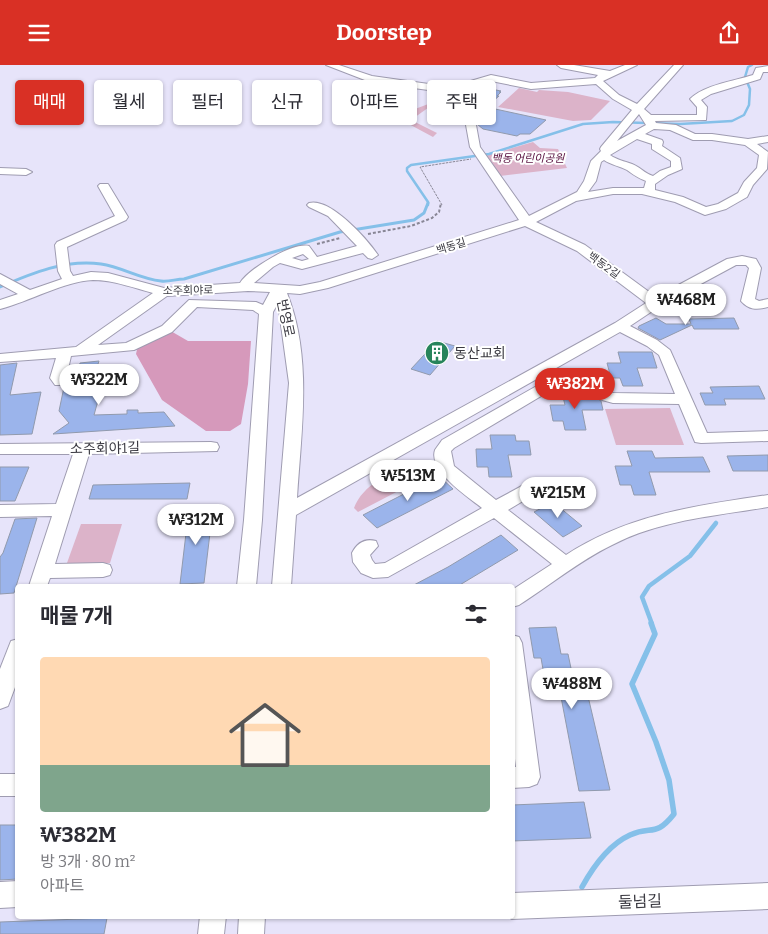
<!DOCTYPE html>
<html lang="ko">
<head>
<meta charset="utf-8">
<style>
	body { margin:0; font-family:Bitter,"Noto Sans KR",serif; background:#f2f2f3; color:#2b2b33; height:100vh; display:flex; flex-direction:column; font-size:19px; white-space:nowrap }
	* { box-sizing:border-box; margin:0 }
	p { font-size:16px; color:#7c7c81 }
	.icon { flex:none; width:28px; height:28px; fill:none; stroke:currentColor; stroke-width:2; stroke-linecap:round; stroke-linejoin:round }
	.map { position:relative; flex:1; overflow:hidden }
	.panel { position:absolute; left:15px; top:519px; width:500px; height:335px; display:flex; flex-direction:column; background:#fff; border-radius:5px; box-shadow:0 1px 4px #0004 }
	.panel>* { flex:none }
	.hud { position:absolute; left:15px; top:15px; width:500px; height:45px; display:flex; gap:10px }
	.price { position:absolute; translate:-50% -42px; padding:0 11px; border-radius:18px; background:#fff; color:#222; font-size:16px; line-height:32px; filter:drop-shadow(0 1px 2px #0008) }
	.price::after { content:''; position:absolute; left:50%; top:30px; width:15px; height:11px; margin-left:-8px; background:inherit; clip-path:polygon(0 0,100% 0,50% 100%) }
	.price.active { background:#d93025; color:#fff }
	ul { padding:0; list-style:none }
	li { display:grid; align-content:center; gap:10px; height:265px; padding:0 25px }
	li+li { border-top:1px solid #e1e1e2 }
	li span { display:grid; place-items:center; height:155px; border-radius:5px; color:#555 }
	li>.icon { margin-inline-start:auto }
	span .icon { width:90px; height:90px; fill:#fffc; stroke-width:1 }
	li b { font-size:21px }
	h2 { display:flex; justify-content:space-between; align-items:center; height:60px; padding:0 25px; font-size:21px }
	.tag { padding:0 18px; border-radius:5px; background:#fff; box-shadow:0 1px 4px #0004; font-size:18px; line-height:45px }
	.tag.active { background:#d93025; color:#fff }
	header { display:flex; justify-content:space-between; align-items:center; height:65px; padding:0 25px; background:#d93025; color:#fff; font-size:22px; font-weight:700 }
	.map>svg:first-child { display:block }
	.green { fill:#dcb3c9 }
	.forest { fill:#d699bb }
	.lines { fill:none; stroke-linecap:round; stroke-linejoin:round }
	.stream-far3 { stroke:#85c0e9; stroke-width:2.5 }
	.stream-far2 { stroke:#85c0e9; stroke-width:3 }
	.stream-far1 { stroke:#85c0e9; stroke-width:4.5 }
	.stream { stroke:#85c0e9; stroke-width:5.5 }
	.building { fill:#9bb4eb; stroke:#919aad }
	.minor-casing { stroke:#9f9cb1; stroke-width:2 }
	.path-far1 { stroke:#898796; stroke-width:1; stroke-dasharray:2.5 1; stroke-linecap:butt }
	.path { stroke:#898796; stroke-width:2; stroke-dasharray:3 2; stroke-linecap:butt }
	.minor { fill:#fff; fill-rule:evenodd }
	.labels { text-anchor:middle; stroke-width:4; stroke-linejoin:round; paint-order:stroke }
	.far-park-label { font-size:11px; font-style:italic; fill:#570f3e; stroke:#fff }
	.far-street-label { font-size:11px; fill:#3b3a42; stroke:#fff }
	.street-label { font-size:14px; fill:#3b3a42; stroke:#fff }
	.poi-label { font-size:14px; fill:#3b3a42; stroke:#fff; text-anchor:start }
	.near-street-label { font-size:16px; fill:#3b3a42; stroke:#fff }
</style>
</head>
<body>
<header><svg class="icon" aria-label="menu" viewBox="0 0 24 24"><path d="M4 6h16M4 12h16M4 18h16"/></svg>Doorstep<svg class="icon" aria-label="share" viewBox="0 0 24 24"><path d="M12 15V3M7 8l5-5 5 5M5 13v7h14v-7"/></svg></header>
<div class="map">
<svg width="768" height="869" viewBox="0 0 768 869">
	<rect width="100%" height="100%" fill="#e7e4fa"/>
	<g class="green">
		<polygon points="519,23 537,27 539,25 568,27 610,36 591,55 573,56 498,42"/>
		<polygon points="439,35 411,55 409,54 437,68 433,72 392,50 399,50"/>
		<polygon points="533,77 540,83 558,84 567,103 500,111 485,91"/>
		<polygon points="703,227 717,233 701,243 687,236"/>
		<polygon points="670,343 684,380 616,380 605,344"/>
		<path d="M411,397l16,14 -69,36 -4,-4c9,-24 36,-34 57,-46z"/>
		<polygon points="81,459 122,459 110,498 67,498"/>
	</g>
	<polygon class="forest" points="169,265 188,276 251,276 248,319 241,359 230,366 206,366 162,335 136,289 138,280"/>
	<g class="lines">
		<polyline class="stream-far3" points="428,140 428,137 407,106 407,103 411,100 489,89 583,59 613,57 680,59 732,56 744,50 749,40 750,24 745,12 748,2 752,0"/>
		<path class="stream-far2" d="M0,222c32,-14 66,-28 101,-23 21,3 39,15 60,17 8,1 15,-2 23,-2l156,-47 74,-12 10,-7 4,-10"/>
		<polyline class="stream-far1" points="652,559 642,532 649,521 690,491 716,458"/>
		<path class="stream" d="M582,822c11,-20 26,-42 48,-52 22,-10 25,3 44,-21l-5,-34 -13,-38 -24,-58 23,-50 -4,-11"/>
	</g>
	<g class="building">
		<polygon points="486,23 501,26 499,27 501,27 497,31 499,31 486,42 546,55 530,69 520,69 517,71 483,64 472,55 455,53 449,58 445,57 442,59 428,56 430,54 427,54 457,32 468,34 481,24"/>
		<polygon points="656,253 666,259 691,259 689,254 734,253 739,264 694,264 692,260 660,275 638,263 639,261"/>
		<polygon points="437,276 455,281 430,310 411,304"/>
		<polygon points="618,287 652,287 657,303 637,303 643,321 623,321 620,313 611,313 607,298 621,298"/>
		<polygon points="99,296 95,308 104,308 103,312 108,312 106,326 99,332 94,350 127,349 127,345 138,345 138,348 164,347 175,361 53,369 69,358 59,346 64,322 70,317 68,313 69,306 78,306 80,298"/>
		<polygon points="17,298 10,330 41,327 32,369 0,370 0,300"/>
		<polygon points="759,321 765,334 724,334 726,340 705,340 700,328 713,328 710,322"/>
		<polygon points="562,328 586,328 587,333 596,333 601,336 603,345 582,345 586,365 565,365 563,356 553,356 550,340 565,340"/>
		<polygon points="490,370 515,370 516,376 529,376 531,390 508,390 512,412 489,412 488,402 477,402 476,384 492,384"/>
		<polygon points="627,386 652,386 655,393 703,392 710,407 649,407 656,430 634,430 631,420 620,420 615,401 632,401"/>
		<polygon points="768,390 768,406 733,406 727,391"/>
		<polygon points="0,402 29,402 15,436 0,436"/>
		<polygon points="439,411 453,424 377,463 363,450"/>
		<polygon points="190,418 187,434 89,434 93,420"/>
		<polygon points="553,437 582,461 563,472 534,447"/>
		<polygon points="189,443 213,443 204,518 180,519"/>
		<polygon points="37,453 14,528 0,529 0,492 3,488 15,454"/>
		<polygon points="501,470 518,485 458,521 412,521 448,502"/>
		<polygon points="556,562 561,589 568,589 576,627 587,627 610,725 579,726 561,632 548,632 541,593 534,593 529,563"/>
		<polygon points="584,737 591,773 512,776 512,740"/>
		<polygon points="0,760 18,760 18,814 0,815"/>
		<polygon points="107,853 104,869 0,869 0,857"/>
	</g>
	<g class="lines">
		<g class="minor-casing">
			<g id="minor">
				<path d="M326,0h13l33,11 78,11 41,-12 40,8 64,-5 3,-3 -37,-7 -4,-3h17l36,6 15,-6h12l-34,16 16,14 18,9 37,-39h9l-39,44 7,6h46v-8l-7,-8c14,-14 44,-18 63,-24l3,-7 12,-2v6h-5l-3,7 -49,15 -10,6 6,7 -1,13 -51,1 1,2 20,2 19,9h17l36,5 20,-3v6l-11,2 11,8 -1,17 -14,16 -6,12 -21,12 -21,6 -30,-13 -33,-8h-29l-37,7 -40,21 49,23 71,52 71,-38 15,-3 14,3 5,9 -6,31 4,2 9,-2v8c-11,3 -19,3 -27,-6l8,-33 -3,-3h-10l-76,41 -30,20 27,14 13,10 37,83 61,-2v10l-67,2 -6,-1 -16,-38 -66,-1 -11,-3 -20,-14h-24l-104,62 -3,3 3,15 42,34 35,-19 6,-2 6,2 3,4 -3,4 -35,21 58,45c63,-41 129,-49 202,-60v12c-53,9 -108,13 -156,38 -33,16 -62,40 -93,60l-7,2v-17l40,-26 -58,-46 -106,59 -15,1 -12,-5 -8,-11 -1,-9c5,-10 13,-15 24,-12l2,5 -8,9 2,5 3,4 10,-1 97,-55c-14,-11 -54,-37 -47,-58 2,-3 5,-7 7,-10l107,-61 16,-3 17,1 16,5 15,11 62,1 -16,-39 -12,-9 -27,-14 -324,183 -5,71h-19l17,-203 -11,-80 -5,9 -11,208 -6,66h-19l7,-66 15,-206 -6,-4 -56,-3 -25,25 -38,18 -63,6 -5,22 2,4 -3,3h-10l-5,-7 6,-20 -56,4v-8l76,-7 77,-54c-19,-5 -40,-13 -60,-13 -28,1 -65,22 -93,29v-9l18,-6 -18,-10v-10l30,16 32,-11 -4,-8 -3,-26 2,-3 58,-26 -17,-30 2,-2h8l20,33 -2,3 -59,27 3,24 3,5 18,-4 17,1 56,15 76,-5c9,-14 52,-41 69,-37l8,11 40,-11 -29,-30 -19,-9 -2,-2 2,-2c21,-6 58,36 69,52l-6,4 -4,-1 -5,-5 -61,16 -22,-6 -7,4 -19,16 46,3 20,-4 199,-62 -49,-73 -4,-22 1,-2 4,-1 5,3 4,22 49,69 48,-24 7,-11 7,-20 10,-10 -1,-2 1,-2 31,-37 -19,-11 -17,-15 -65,5 -40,-8 -41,12 -80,-11zM639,49l7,11 -29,16zM654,64l16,1 23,10h19l33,5 14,10 -2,13 -13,14 -6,11 -20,11 -12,3 -23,-10 -28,-7v-6l13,-9 14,-6 -2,-11 -18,-12 1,-4 -1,-2 -17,-6zM637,74l15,5v5l19,12v6l-11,4 -7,5c-9,-3 -13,-9 -21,-12 -8,-3 -15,-4 -22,-9zM604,95c7,5 16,6 23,10 7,5 11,8 19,11l-2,7h-31l-25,4 8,-11 5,-19zM525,161l52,25 69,52 -31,20 -318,175c4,-67 16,-140 -10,-205l13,1 28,-6zM303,189l6,5 -7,2 -10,-3zM248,226l22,1 -7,13 -7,-3 -67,-2 -27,26 -36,17 -28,2 69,-49z"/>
				<polygon points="0,103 26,104 32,107 26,110 0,109"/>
				<polygon points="211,377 217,378 219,382 217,386 89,389 55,499 103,498 110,500 112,505 110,510 103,512 50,513 47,521 29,521 52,451 0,452 0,440 56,439 73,389 0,389 0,379"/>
				<polygon points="512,570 519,572 522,578 540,712 537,719 529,722 512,723 512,702 516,702 512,669"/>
				<polygon points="18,574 18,614 8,641 0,644 0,604 11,576"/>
				<rect x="0" y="709" width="18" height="22"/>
				<polygon points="18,816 18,842 0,843 0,817"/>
				<polygon points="768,818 768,844 512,854 506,851 512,851 512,828"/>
				<polygon points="200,851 226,851 224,869 198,869"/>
				<polygon points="239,851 265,851 264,869 238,869"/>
			</g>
		</g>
		<polyline class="path-far1" points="442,140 420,102 471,94"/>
		<g class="path">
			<polyline points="368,169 411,161 432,153 439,147 441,138"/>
			<polyline points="317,179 340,173"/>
		</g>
		<use href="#minor" class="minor"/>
	</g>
	<defs>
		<g id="building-disc" transform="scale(1.25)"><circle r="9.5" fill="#27845b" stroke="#fff"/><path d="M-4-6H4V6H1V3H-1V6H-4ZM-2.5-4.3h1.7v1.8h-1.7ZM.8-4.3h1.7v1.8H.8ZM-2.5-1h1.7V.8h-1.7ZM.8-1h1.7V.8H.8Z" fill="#fff"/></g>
	</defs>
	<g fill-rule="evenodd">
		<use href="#building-disc" x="437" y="288"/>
	</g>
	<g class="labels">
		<g class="far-park-label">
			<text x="528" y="97">백동 어린이공원</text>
		</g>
		<g class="far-street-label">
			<text transform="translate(451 181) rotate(-17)" y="4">백동길</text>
			<text transform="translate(604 200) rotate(36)" y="4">백동2길</text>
			<text transform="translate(188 225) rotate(-1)" y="4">소주회야로</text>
		</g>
		<g class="street-label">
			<text transform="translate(286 253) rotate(78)" y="5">번영로</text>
			<text transform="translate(105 383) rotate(-1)" y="5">소주회야1길</text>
		</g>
		<g class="poi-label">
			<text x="454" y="293">동산교회</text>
		</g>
		<g class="near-street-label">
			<text transform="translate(640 836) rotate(-2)" y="6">둘넘길</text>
		</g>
	</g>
</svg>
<b class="price" style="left:686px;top:261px">₩468M</b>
<b class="price" style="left:99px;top:341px">₩322M</b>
<b class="price active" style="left:575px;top:345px">₩382M</b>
<b class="price" style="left:408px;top:437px">₩513M</b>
<b class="price" style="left:558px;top:454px">₩215M</b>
<b class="price" style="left:196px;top:481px">₩312M</b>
<b class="price" style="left:572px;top:645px">₩488M</b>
<div class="hud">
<a class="tag active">매매</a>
<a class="tag">월세</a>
<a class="tag">필터</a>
<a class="tag">신규</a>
<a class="tag">아파트</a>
<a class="tag">주택</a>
</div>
<section class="panel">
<h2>매물 7개<svg class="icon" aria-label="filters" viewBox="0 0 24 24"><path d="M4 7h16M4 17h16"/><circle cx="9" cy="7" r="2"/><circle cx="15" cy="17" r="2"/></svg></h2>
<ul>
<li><span style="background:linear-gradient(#ffd9b3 70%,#7fa58c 0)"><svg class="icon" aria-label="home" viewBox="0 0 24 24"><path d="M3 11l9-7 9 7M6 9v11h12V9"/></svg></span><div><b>₩382M</b><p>방 3개 · 80 m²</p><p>아파트</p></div></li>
</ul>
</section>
</div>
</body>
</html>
